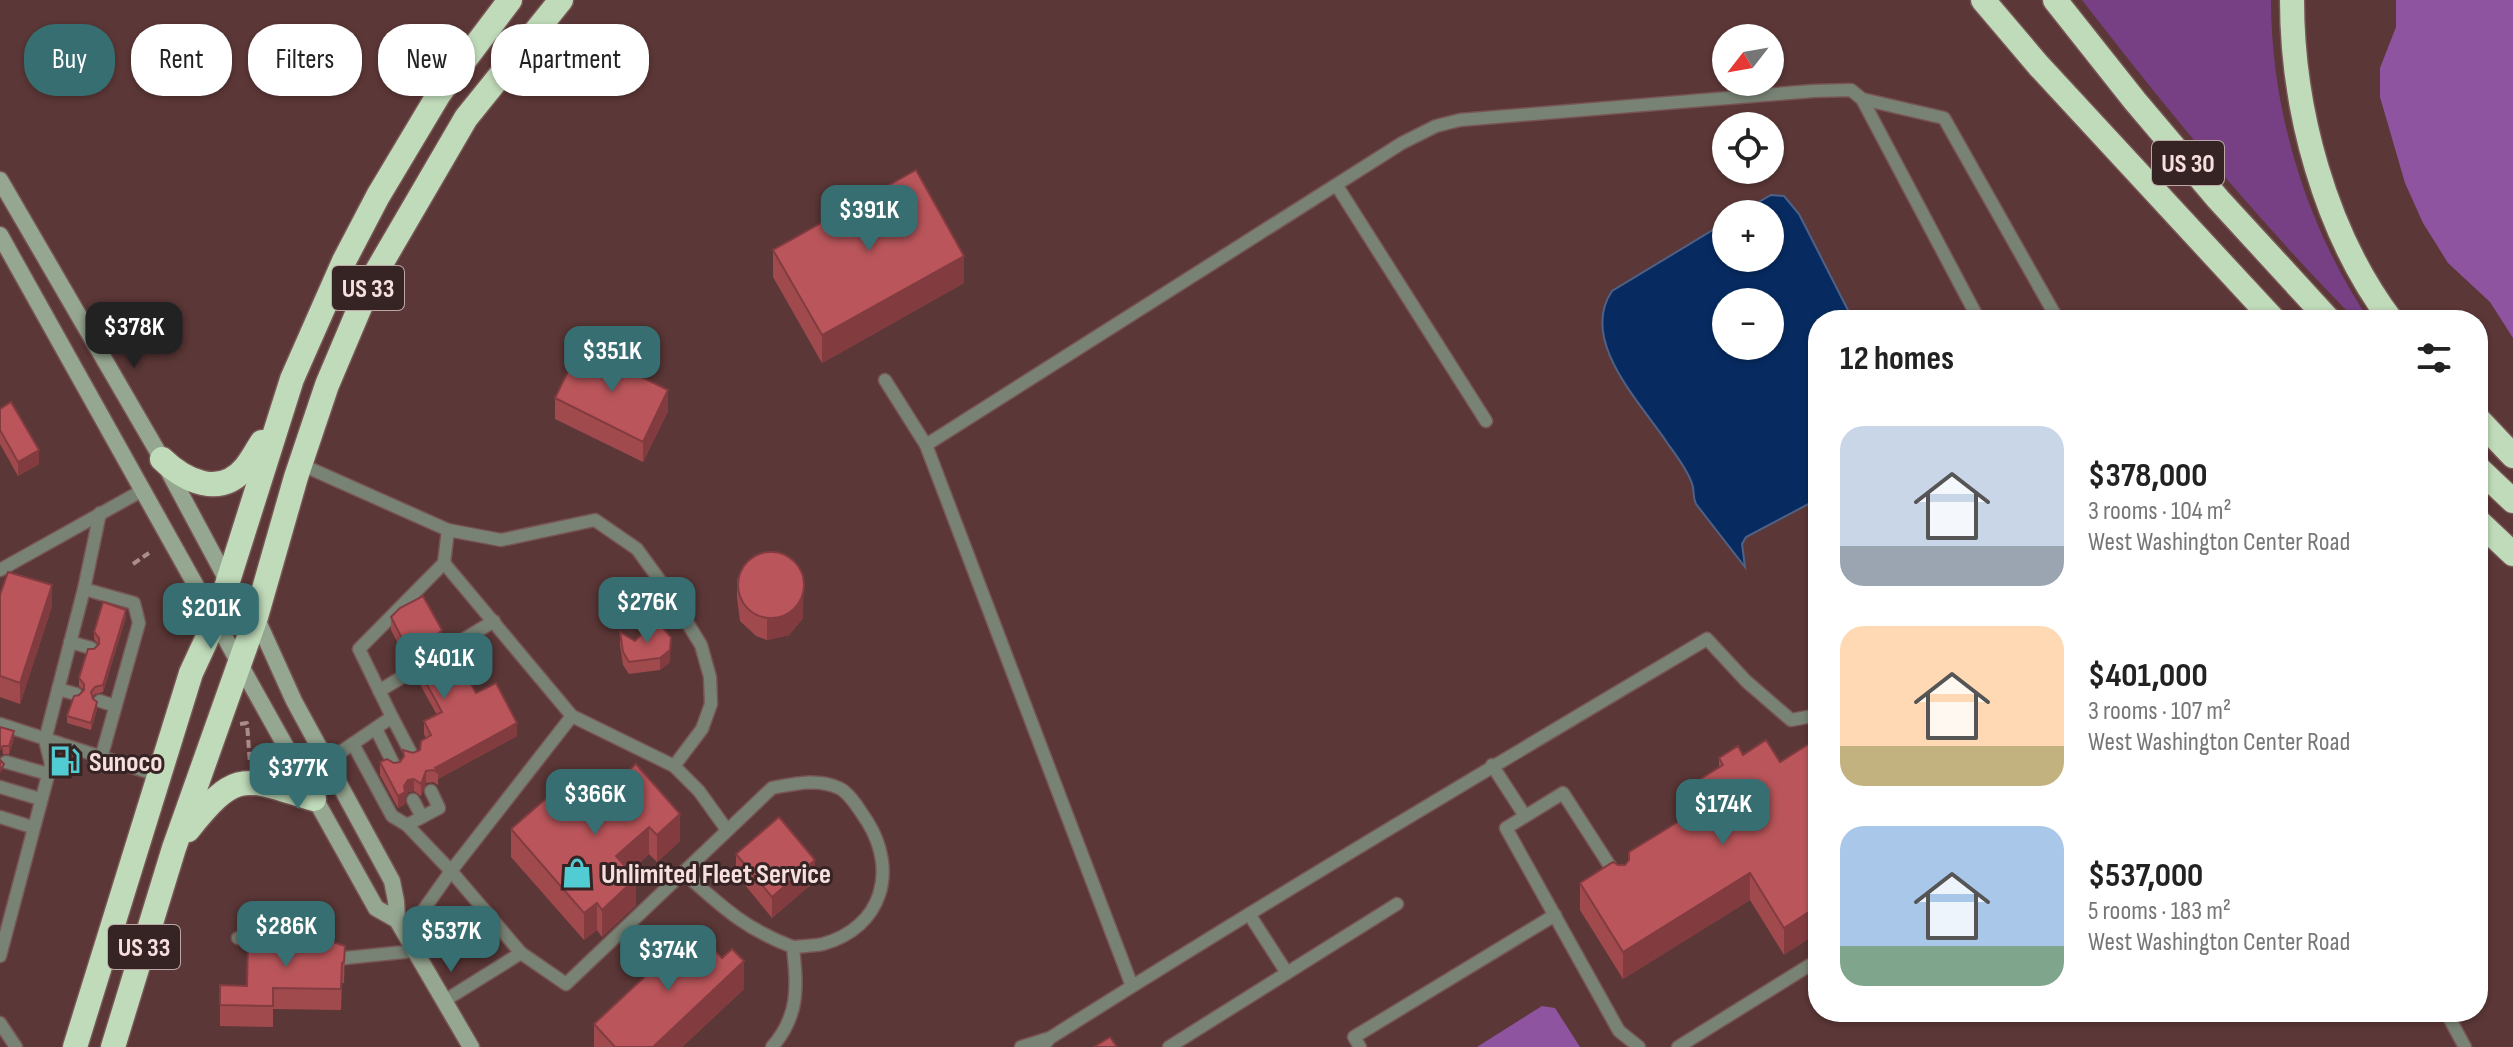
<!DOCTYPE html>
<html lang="en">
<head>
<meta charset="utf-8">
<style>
	body { margin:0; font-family:"Sofia Sans Condensed",sans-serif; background:#f2f2f2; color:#222; height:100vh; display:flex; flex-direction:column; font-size:30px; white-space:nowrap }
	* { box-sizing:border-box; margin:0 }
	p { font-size:26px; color:#767676 }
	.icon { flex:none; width:44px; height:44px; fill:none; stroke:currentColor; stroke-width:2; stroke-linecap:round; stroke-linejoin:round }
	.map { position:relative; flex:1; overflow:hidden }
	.side { position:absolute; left:1808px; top:310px; width:680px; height:712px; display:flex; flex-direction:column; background:#fff; border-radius:32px; box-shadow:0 2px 6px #0004 }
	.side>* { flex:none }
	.banner { position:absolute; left:24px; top:24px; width:760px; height:72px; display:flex; gap:16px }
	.needle { width:52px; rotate:239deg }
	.buttons { position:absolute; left:1712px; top:24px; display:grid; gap:16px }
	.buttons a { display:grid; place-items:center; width:72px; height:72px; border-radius:50%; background:#fff; box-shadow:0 2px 6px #0004; font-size:40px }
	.price { position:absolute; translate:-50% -68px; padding:0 18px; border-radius:16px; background:#376e71; color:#fff; font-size:26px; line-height:52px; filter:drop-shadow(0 2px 4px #0008) }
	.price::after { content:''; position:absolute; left:50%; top:48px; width:24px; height:18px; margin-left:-12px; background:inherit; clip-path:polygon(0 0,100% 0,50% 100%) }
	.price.active { background:#222; color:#fff }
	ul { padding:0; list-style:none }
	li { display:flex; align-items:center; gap:24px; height:200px; padding:0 32px }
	li span { display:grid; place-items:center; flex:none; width:224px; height:160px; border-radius:24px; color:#555 }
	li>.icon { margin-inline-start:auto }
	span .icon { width:96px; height:96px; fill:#fffc; stroke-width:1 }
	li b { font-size:34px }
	h2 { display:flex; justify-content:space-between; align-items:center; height:96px; padding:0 32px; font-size:34px }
	.tag { padding:0 28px; border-radius:32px; background:#fff; box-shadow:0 2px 6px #0004; font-size:28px; line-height:72px }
	.tag.active { background:#376e71; color:#fff }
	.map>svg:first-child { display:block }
	.green { fill:#774085 }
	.forest { fill:#8f549f }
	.water { fill:#072b61; stroke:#4f6186; stroke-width:2; fill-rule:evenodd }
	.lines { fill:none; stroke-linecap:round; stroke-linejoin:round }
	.lane-casing { stroke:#785555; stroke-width:15 }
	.secondary-casing { stroke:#785555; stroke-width:19 }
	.highway-casing { stroke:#785555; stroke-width:27 }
	.path { stroke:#ac8d8d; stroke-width:4; stroke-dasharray:8 4; stroke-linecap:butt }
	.lane { stroke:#788375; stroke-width:12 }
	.secondary { stroke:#96a791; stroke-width:16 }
	.highway { stroke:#c0dbb9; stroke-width:24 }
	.wall { fill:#a04a4e }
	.shaded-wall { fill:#823c40 }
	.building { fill:#ba565b; stroke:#823c40; stroke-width:2 }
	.labels { text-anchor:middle; stroke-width:6; stroke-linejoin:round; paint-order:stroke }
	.shield { fill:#362424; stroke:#bda7a6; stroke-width:2 }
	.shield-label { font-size:26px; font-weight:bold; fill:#f7dfde }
	.poi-label { font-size:28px; font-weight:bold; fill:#f7dfde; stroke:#362424; text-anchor:start }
</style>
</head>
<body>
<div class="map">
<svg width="2513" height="1047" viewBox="0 0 2513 1047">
	<rect width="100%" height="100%" fill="#5c3737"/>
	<path class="green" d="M2082,0h189c0,112 36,227 98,320h-13c-99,-100 -188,-209 -274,-320z"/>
	<g class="forest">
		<polygon points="2396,0 2513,0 2513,338 2490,302 2448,263 2423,223 2405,183 2380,97 2380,68 2396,27"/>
		<polygon points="1542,1006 1555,1008 1580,1047 1477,1047"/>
	</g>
	<path class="water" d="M1771,195l13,1 15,18 54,106h-35v179l-72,38 -4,7 3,23 -49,-63c-3,-7 -2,-10 -3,-17 -3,-14 -17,-32 -25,-43 -26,-40 -90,-103 -56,-153l114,-69v36h44v-44h-32zM1726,302h44v44h-44z"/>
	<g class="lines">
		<g class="lane-casing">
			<g id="lane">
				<polyline points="1862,99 1944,118 2058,320"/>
				<polyline points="1337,186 1486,421"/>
				<polyline points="885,380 926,445 1132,986"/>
				<polyline points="926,445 1402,143 1436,126 1460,120 1813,91 1851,90 1862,99 1979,320"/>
				<polyline points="300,464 448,530 501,540 595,520 637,549 669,593 701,645 710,677 711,704 702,729 674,766"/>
				<polyline points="0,570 143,490"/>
				<polyline points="84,589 134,603 139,623 101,758"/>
				<polyline points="70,642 91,648"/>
				<polyline points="446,650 494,621"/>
				<polyline points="58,689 76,694"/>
				<polyline points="379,691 412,671"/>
				<polyline points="100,701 115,706"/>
				<polyline points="572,716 674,766 699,791 727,830"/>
				<polyline points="392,717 413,757"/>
				<polyline points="0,724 160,776"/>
				<polyline points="376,729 395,767"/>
				<polyline points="353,744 392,816 407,825 451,871 521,953"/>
				<polyline points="6,762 48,774"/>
				<polyline points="326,762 392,717 359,649 444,563 448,530"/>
				<polyline points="1492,765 1525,816"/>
				<polyline points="0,787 40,799"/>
				<polyline points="413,800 422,817"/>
				<polyline points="0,817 32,827"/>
				<polyline points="407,825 439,808 431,791"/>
				<path d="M683,872c38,34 62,57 110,75"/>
				<polyline points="1617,877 1563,793 1506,828 1619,1031 1639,1047"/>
				<polyline points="1249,914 1287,973"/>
				<polyline points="405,936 451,871 572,716 444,563"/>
				<polyline points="238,938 263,940"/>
				<polyline points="331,952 345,958 414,951"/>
				<polyline points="0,956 51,764 45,740 84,589 100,513"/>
				<path d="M444,1001l77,-48 45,31 206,-196c22,-4 45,-10 67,0 11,5 21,23 28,33 31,49 16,106 -44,123 -9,2 -21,2 -30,3 4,39 7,68 -21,100"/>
				<polyline points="2446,1012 2465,1047"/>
				<polyline points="0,1023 16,1047"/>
				<polyline points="1021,1047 1050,1038"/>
				<path d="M1042,1047l8,-9c216,-137 437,-268 657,-399l39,42 45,39 27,-5"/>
				<polyline points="1169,1047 1397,904"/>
				<polyline points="1360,1047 1354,1037 1555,915"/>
				<polyline points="1678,1047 1818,960"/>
			</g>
		</g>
		<g class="secondary-casing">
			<g id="secondary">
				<polyline points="0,180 162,459 228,582 256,617 294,701 392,881 396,901 397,920"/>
				<polyline points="0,235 376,908 397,920 471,1047"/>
			</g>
		</g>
		<g class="highway-casing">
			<g id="highway">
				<polyline points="1983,0 2039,66 2274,320"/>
				<polyline points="2055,0 2135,101 2218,199 2329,320"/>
				<path d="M2292,0c0,109 33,232 99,320"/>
				<polyline points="2478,419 2513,456"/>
				<path d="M162,459c23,22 58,39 83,9 6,-7 11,-17 17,-26"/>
				<polyline points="2478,468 2513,501"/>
				<polyline points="2478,521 2513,554"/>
				<path d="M188,830c49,-62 56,-52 126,-31"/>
				<polyline points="75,1047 191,673 216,619 292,379 344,261 378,196 439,94 510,0"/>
				<polyline points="113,1047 174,848 256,617 296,477 327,385 371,281 466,118 561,0"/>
			</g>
		</g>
		<g class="path">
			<polyline points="133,564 149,553"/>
			<polyline points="240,724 247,723 250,764"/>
		</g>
		<use href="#lane" class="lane"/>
		<use href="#secondary" class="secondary"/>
		<use href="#highway" class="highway"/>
	</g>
	<g class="wall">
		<polygon points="773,250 964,283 822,363 773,277"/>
		<polygon points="555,398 668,411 643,462 555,419"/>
		<polygon points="0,409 39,464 18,476 0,444"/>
		<polygon points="737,578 803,618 789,635 767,640 756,636 740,621 737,598"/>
		<polygon points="0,595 52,606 20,704 0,697"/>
		<polygon points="126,617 103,692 95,694 92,697 97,710 91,730 67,723 67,716 79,695 84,690 79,686 79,678 94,649 99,645 94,639 94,632"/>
		<polygon points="391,617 442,642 440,644 476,693 517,736 438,779 438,785 433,782 426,783 421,796 414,791 408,792 405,797 405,804 398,808 380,775 380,762 394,763 400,762 403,757 403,750 413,753 420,750 426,738 424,734 424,721 437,715 417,679 418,665 416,663 408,663 391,630"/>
		<polygon points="620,632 670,662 660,670 629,674 623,665 620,645"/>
		<polygon points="0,727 14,738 9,754 3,754"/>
		<polygon points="1818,734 1784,955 1750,900 1623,979 1580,910 1580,883 1618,865 1625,865 1629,861 1629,852 1695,811 1694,783 1719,768 1719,758 1743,755 1780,762 1813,741 1813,737"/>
		<polygon points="636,764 680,841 657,862 649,854 630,872 636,905 602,937 597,930 584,940 511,857 511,829 579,814"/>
		<polygon points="736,854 815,881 772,918 736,874"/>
		<polygon points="345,946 344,983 342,983 341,1010 273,1009 273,1027 220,1026 220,985 247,986"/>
		<polygon points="668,951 722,958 744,989 682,1047 594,1047 594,1024 668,955"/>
	</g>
	<g class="shaded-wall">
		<polygon points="964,256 964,283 822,363 822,335"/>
		<polygon points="668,390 668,411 643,462 643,442"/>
		<polygon points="39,450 39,464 18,476 18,462"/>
		<polygon points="804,575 803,618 789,635 767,640 767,619"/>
		<polygon points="52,585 52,606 20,704 20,683"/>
		<polygon points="126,610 126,617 103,692 103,685"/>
		<polygon points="442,630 442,642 438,646 438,634"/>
		<polygon points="671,637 670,662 660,670 660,658"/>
		<polygon points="97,702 97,710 91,730 91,723"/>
		<polygon points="517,723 517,736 438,779 438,773 435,768"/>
		<polygon points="14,731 14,738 9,754 9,746"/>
		<polygon points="426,771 426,783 421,796 421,784"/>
		<polygon points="414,779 414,791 408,792 405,797 405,804 398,808 398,796 408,780"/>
		<polygon points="680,814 680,841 657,862 657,835"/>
		<polygon points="649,827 649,854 616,883 616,856"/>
		<polygon points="815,860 815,881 772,918 772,897"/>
		<polygon points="1750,873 1750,900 1623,979 1623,952"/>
		<polygon points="636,878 636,905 602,937 602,910"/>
		<polygon points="597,903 597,930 584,940 584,913"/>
		<polygon points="1818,906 1818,933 1784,955 1784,928"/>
		<polygon points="744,961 744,989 682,1047 653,1047"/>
	</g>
	<g class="building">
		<polygon points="916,170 964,256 822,335 773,250"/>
		<polygon points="580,347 668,390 643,442 555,398"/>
		<polygon points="11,402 39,450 18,462 0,430 0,409"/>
		<circle cx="771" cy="585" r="33"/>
		<polygon points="8,572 52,585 20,683 0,676 0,595"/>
		<polygon points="423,596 442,630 438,634 438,641 442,646 450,645 476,693 496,683 517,723 435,768 438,773 433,770 426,771 421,784 414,779 408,780 404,786 405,792 398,796 380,762 387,759 394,763 400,762 404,756 403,750 413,753 420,750 421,741 431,735 424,721 442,712 417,666 420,662 420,655 416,650 408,650 391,617 400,608"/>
		<polygon points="103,602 126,610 103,685 95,687 91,692 93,699 97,702 91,723 67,716 74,696 79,695 84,690 84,684 79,678 88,649 94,649 99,644 99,638 94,632"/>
		<polygon points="649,626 662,627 671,637 670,650 660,658 629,662 623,652 620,632 635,641"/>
		<polygon points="0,727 14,731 9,746 3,746 0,749"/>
		<polygon points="1818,734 1818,906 1784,928 1750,873 1623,952 1580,883 1613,862 1618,865 1625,865 1629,860 1629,852 1707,804 1694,783 1723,765 1719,758 1738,746 1743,755 1766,740 1780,762 1815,740 1813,737"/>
		<polygon points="0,760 4,764 0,772"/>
		<polygon points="636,764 680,814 657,835 649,827 616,856 636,878 602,910 597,903 584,913 511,829 557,789 579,814"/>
		<polygon points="779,817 815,860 772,897 736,854"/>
		<polygon points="693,927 722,958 732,949 744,961 653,1047 615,1047 594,1024 670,953 668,951"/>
		<polygon points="248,938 324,939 345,946 344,962 342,963 341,989 273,988 273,1006 220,1005 220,985 247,986"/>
		<polygon points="1110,1037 1117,1047 1094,1047"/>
	</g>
	<defs>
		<g id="fuel-bare" transform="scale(2.4)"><path d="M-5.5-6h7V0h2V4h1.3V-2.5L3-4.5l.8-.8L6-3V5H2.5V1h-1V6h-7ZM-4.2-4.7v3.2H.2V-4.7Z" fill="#51ccd2" stroke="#362424" stroke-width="2.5" paint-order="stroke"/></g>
		<g id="shop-bare" transform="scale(2.4)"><path d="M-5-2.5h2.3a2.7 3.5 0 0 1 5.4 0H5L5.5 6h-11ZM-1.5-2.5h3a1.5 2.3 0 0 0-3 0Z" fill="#51ccd2" stroke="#362424" stroke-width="2.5" paint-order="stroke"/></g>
	</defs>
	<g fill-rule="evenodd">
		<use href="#fuel-bare" x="65" y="761"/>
		<use href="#shop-bare" x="577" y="873"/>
	</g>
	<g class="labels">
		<g class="shield">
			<rect x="2152" y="141" width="72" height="44" rx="6"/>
			<rect x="332" y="266" width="72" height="44" rx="6"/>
			<rect x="108" y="925" width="72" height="44" rx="6"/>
		</g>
		<g class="shield-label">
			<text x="2188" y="172">US 30</text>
			<text x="368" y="297">US 33</text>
			<text x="144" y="956">US 33</text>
		</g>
		<g class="poi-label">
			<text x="89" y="771">Sunoco</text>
			<text x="601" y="883">Unlimited Fleet Service</text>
		</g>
	</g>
</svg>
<div class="buttons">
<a><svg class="needle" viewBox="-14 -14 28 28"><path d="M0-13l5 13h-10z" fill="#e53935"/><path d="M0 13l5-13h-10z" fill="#767676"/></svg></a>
<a><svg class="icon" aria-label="locate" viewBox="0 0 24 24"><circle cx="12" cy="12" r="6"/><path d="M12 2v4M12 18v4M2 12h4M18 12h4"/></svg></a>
<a>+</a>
<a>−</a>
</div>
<b class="price" style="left:869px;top:253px">$391K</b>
<b class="price active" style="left:134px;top:370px">$378K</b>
<b class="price" style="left:612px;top:394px">$351K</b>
<b class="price" style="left:647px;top:645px">$276K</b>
<b class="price" style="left:211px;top:651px">$201K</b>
<b class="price" style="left:444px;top:701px">$401K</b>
<b class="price" style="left:298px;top:811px">$377K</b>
<b class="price" style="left:595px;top:837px">$366K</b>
<b class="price" style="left:1723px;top:847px">$174K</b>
<b class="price" style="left:286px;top:969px">$286K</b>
<b class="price" style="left:451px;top:974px">$537K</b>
<b class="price" style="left:668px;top:993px">$374K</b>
<div class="banner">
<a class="tag active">Buy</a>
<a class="tag">Rent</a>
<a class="tag">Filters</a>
<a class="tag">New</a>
<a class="tag">Apartment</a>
</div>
<section class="side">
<h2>12 homes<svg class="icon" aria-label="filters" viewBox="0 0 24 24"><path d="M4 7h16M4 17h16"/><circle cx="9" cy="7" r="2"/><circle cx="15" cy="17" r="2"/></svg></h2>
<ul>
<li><span style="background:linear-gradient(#c9d6e8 75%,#9aa5b1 0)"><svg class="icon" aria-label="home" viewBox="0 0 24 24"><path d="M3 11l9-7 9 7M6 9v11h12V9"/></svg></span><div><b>$378,000</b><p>3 rooms · 104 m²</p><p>West Washington Center Road</p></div></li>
<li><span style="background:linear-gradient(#ffd9b3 75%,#c2b280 0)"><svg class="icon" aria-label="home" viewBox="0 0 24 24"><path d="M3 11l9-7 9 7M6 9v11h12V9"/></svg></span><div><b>$401,000</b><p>3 rooms · 107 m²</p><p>West Washington Center Road</p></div></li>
<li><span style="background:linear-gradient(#a9c7e8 75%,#7fa58c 0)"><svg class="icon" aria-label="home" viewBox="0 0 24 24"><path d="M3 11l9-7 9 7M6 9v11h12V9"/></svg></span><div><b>$537,000</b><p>5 rooms · 183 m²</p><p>West Washington Center Road</p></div></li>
</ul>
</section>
</div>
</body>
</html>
